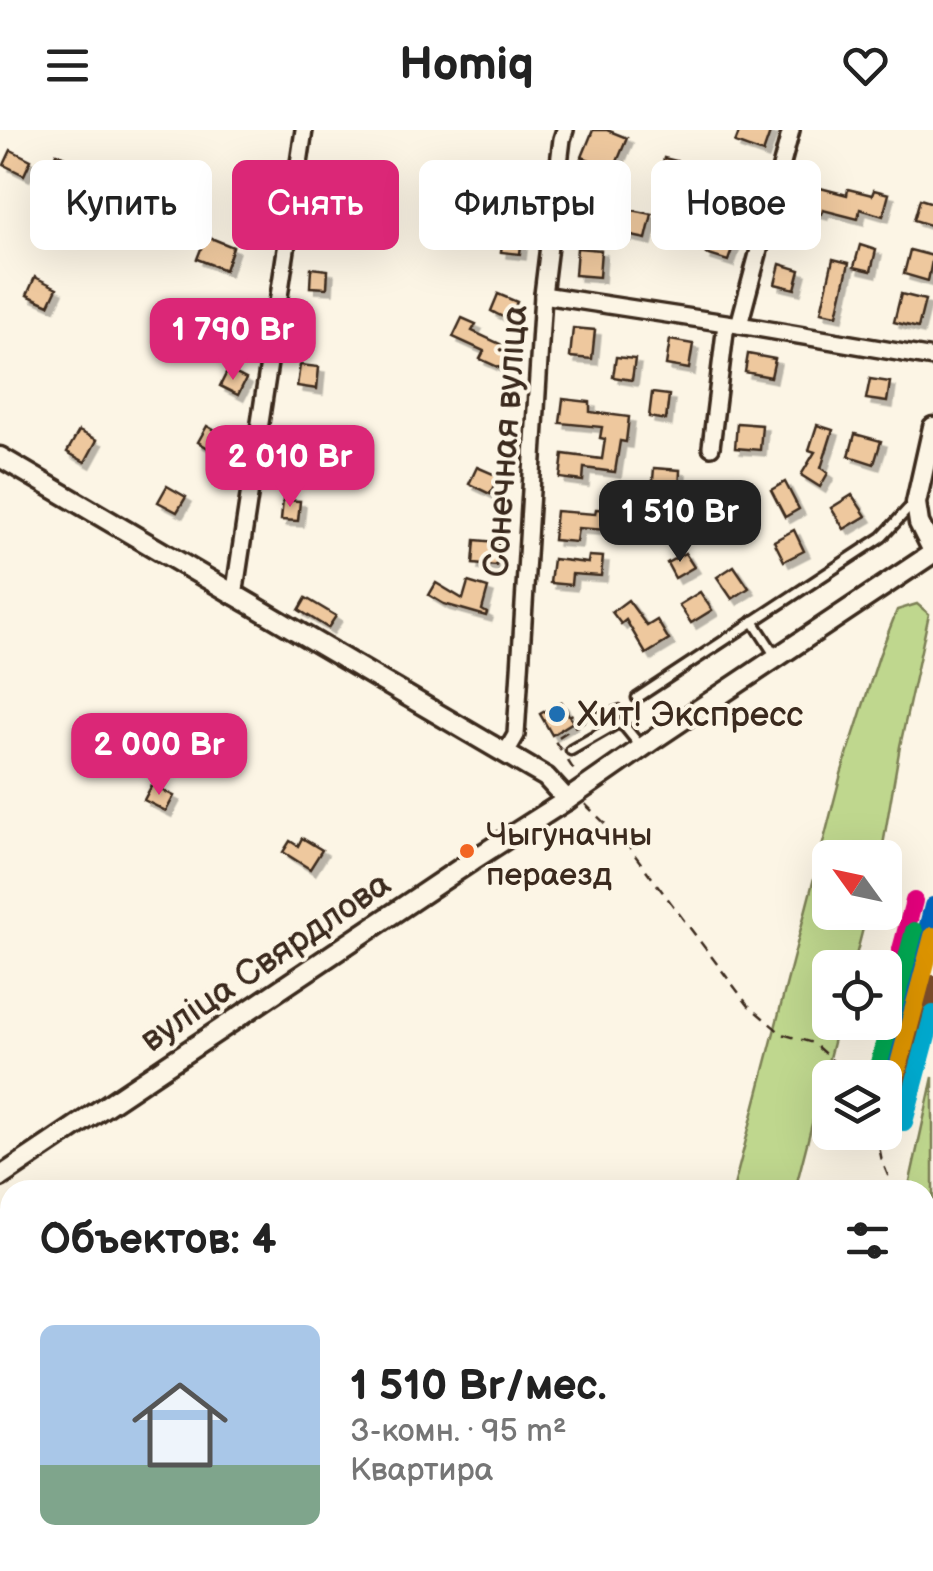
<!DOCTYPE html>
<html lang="ru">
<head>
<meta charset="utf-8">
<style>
	body { margin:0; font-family:"Balsamiq Sans",sans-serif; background:#f2f2f2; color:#222; height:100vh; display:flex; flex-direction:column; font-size:38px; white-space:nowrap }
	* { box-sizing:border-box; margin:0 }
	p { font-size:32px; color:#767676 }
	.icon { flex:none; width:55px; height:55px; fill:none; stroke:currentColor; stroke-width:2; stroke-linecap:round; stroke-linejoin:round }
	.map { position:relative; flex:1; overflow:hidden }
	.details { position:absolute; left:0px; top:1050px; width:935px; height:392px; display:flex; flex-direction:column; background:#fff; border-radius:30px 30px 0 0; box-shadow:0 10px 40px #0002 }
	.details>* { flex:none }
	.banner { position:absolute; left:30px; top:30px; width:875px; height:90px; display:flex; gap:20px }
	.needle { width:65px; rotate:303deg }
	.tools { position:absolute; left:812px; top:710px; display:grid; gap:20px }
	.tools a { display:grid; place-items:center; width:90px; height:90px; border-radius:15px; background:#fff; box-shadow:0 10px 40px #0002; font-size:50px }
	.price { position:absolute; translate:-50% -85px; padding:0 22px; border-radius:20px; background:#db2777; color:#fff; font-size:32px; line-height:65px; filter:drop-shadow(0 2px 5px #0008) }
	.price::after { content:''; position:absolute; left:50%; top:60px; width:30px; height:22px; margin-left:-15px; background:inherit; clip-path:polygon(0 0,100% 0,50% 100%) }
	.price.current { background:#222; color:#fff }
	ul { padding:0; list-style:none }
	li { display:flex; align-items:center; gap:30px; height:250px; padding:0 40px }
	li span { display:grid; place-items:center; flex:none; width:280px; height:200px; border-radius:15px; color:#555 }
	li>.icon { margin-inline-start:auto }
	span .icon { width:120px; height:120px; fill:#fffc; stroke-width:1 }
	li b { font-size:42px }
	h2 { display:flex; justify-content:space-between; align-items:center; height:120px; padding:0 40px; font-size:42px }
	.pill { padding:0 35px; border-radius:15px; background:#fff; box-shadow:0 10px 40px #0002; font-size:35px; line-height:90px }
	.pill.current { background:#db2777; color:#fff }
	header { display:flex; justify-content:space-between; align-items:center; height:130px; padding:0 40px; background:#fff; font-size:45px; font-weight:800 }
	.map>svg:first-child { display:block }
	.green { fill:#bfd78e; stroke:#7d8056; stroke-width:2.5 }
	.building { fill:#eec89e; stroke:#3b2a1e; stroke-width:2.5; filter:url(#shadow) }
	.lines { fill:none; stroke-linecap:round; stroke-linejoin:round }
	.service-casing { stroke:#3b2a1e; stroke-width:15 }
	.minor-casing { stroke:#3b2a1e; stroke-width:22 }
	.tertiary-casing { stroke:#3b2a1e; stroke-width:25 }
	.path { stroke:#3b2a1e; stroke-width:2.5; stroke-dasharray:10 8; stroke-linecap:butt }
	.service { stroke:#fcf5e5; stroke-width:8 }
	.minor { stroke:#fcf5e5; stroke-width:15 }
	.tertiary { stroke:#fcf5e5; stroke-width:18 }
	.rail-1-casing { stroke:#fcf5e5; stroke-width:25 }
	.rail-2-casing { stroke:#fcf5e5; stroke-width:25 }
	.rail-3-casing { stroke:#fcf5e5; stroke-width:25 }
	.rail-4-casing { stroke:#fcf5e5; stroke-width:25 }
	.rail-5-casing { stroke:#fcf5e5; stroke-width:25 }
	.rail-6-casing { stroke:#fcf5e5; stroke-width:25 }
	.rail-1 { stroke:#0065bd; stroke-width:18 }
	.rail-2 { stroke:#7a4b2a; stroke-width:18 }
	.rail-3 { stroke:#e5007d; stroke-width:18 }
	.rail-4 { stroke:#db9304; stroke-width:18 }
	.rail-5 { stroke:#00a9ce; stroke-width:18 }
	.rail-6 { stroke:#00a651; stroke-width:18 }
	.poi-dot { fill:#1f6fb2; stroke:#fcf5e5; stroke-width:4 }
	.bus-dot { fill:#f26522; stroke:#fcf5e5; stroke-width:4 }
	.labels { text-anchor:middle; stroke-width:8; stroke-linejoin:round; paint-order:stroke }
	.bus-label { font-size:32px; fill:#3b2a1e; stroke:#fcf5e5; text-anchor:start }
	.street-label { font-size:35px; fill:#3b2a1e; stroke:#fcf5e5 }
	.poi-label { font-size:35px; fill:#3b2a1e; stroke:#fcf5e5; text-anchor:start }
</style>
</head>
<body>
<header><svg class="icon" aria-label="menu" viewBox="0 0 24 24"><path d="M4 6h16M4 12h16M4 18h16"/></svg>Homiq<svg class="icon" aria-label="heart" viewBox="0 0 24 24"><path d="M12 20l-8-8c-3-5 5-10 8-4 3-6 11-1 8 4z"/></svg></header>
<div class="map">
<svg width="933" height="1441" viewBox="0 0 933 1441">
	<defs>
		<filter id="shadow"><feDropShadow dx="5.5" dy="5.5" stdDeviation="0" flood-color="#0004"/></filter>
	</defs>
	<rect width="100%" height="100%" fill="#fcf5e5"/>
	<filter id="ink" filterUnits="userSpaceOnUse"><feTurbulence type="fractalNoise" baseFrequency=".01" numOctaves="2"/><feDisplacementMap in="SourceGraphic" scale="20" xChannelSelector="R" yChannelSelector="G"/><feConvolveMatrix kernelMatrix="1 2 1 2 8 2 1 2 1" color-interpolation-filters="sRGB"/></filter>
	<g filter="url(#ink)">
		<g class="green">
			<polygon points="917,474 929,484 900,616 881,727 830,728 830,782 867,783 853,837 830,838 830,892 838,893 795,1060 733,1060 841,644 879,526 897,480"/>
			<polygon points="933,947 933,1167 925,1196 925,1060 908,1060"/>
		</g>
		<g class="building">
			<polygon points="593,0 607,0 627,8 614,39 582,27"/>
			<polygon points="740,0 771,0 763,23 735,13"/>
			<polygon points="11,20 31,30 24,45 4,35"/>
			<polygon points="56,23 69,29 60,50 46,45"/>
			<polygon points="664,28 680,32 674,53 659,49"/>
			<polygon points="150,45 169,58 162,70 142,57"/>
			<polygon points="498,49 527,52 524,75 502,73 503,66 496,65"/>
			<polygon points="805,54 847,65 848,59 872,65 874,60 889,64 883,86 860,79 858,89 823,80 822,84 799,78"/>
			<polygon points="591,58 614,64 609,86 586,81"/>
			<polygon points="725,67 748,74 728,131 706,124"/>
			<polygon points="920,69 933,73 933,96 914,90"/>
			<polygon points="632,80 652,84 646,109 627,105"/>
			<polygon points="671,87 689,91 683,114 666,110"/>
			<polygon points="504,97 523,99 520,124 501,122"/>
			<polygon points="206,106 233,117 225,140 197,129"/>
			<polygon points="860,115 876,120 871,141 854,137"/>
			<polygon points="577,118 601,120 599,147 575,145"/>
			<polygon points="910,120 933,126 928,151 904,144"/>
			<polygon points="833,129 849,133 837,185 821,182"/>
			<polygon points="780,134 800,140 795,159 775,154"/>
			<polygon points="311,138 328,140 327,158 310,157"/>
			<polygon points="35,147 57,158 49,175 27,165"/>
			<polygon points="498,164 517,172 509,190 491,181"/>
			<polygon points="901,164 925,170 918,198 894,192"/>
			<polygon points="238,185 255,194 246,212 228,203"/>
			<polygon points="462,188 476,194 472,201 511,219 502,239 480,229 484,221 453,207"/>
			<polygon points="573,198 595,200 592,229 570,227"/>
			<polygon points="670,210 693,214 689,239 666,235"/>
			<polygon points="748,224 775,229 771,247 745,242"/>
			<polygon points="616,227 635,229 632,250 613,247"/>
			<polygon points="300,235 319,237 317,259 297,256"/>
			<polygon points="228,240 246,249 238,265 220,256"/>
			<polygon points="870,249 890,252 887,272 866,269"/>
			<polygon points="652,263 669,265 666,290 649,287"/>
			<polygon points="563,269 590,272 590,282 629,287 626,312 620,311 615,342 584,338 583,351 560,348 563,324 602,329 605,309 600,308 602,297 560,293"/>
			<polygon points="737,293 762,295 760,320 735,318"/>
			<polygon points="817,295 833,300 821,338 828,343 820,357 801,345 815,322 809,320"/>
			<polygon points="207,296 224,306 215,322 198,312"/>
			<polygon points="79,301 97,310 85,332 67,322"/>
			<polygon points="855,304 881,311 874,334 849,326"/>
			<polygon points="477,337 498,346 490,364 469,354"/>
			<polygon points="654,338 680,340 679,363 652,362"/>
			<polygon points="785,352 799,379 785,387 771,360"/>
			<polygon points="167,356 186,367 177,382 158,372"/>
			<polygon points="852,365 866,386 844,399 831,378"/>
			<polygon points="283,370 300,371 298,391 281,390"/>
			<polygon points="596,379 609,380 608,400 578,398 576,412 553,410 556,381 595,384"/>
			<polygon points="794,400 804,421 784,431 774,411"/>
			<polygon points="475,410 498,412 496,436 473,434"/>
			<polygon points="685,423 694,437 675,448 667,433"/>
			<polygon points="589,426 603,427 601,446 572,444 571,455 550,453 553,429 588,433"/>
			<polygon points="734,436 749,458 732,469 717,447"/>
			<polygon points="468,452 488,458 482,480 487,483 486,486 444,474 429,465 436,453 463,469"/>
			<polygon points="700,462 712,480 691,493 679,475"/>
			<polygon points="306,468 336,486 328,498 299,480"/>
			<polygon points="628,470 647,496 657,490 669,510 646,524 626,490 621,494 612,482"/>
			<polygon points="561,572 573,592 552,605 540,584"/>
			<polygon points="121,605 144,620 135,635 111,620"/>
			<polygon points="152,655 174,666 166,681 144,670"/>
			<polygon points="302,708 322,720 310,739 283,722 290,711 298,716"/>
		</g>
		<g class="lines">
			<g class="service-casing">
				<g id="service">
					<polyline points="753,491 775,525"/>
					<polyline points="637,568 882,407 908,379 916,378"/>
					<polyline points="571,620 618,593 625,597 642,618"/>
					<polyline points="925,1302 933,1281"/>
					<polyline points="925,1419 933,1396"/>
					<polyline points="880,1441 882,1432"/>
					<polyline points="917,1441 920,1432"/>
				</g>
			</g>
			<g class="minor-casing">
				<g id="minor">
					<polyline points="543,165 739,195 933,228"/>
					<polyline points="739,195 791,0"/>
					<polyline points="711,317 726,194"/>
					<polyline points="234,466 304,0"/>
					<polyline points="505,624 516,605 543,165 562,9 565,0"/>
				</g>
			</g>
			<g class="tertiary-casing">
				<g id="tertiary">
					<polyline points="933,297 916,373 919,393 933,421"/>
					<polyline points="0,327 532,639 546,647 567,670"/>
					<polyline points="0,1047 473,730 567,670 653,610 933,423"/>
				</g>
			</g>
			<g class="path">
				<polyline points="580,594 597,582 626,572"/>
				<polyline points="561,620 554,610 579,594 573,584 569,586"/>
				<polyline points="568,631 577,645"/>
				<polyline points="585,674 628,716 748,875 782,904 813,913 852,948"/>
				<polyline points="876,1002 882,1031 894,1060"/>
				<polyline points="925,1117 933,1122"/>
			</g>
			<use href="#service" class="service"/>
			<use href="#minor" class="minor"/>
			<use href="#tertiary" class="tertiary"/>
			<g class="rail-1-casing">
				<polyline id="rail-1" points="885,957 933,776"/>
			</g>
			<g class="rail-2-casing">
				<polyline id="rail-2" points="904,962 933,854"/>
			</g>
			<g class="rail-3-casing">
				<polyline id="rail-3" points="885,879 914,771"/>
			</g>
			<g class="rail-4-casing">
				<polyline id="rail-4" points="885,987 933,806"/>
			</g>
			<g class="rail-5-casing">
				<polyline id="rail-5" points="904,992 933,884"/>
			</g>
			<g class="rail-6-casing">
				<polyline id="rail-6" points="875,948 914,801"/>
			</g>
			<use href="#rail-1" class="rail-1"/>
			<use href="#rail-2" class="rail-2"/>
			<use href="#rail-3" class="rail-3"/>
			<use href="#rail-4" class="rail-4"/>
			<use href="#rail-5" class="rail-5"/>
			<use href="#rail-6" class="rail-6"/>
		</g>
	</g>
	<circle class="poi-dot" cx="557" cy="584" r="10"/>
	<circle class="bus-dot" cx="467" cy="721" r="9"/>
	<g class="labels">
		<g class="bus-label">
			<text x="486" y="715">Чыгуначны<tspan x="486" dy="40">пераезд</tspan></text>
		</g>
		<g class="street-label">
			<text transform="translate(505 311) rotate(-86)" y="12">Сонечная вуліца</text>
			<text transform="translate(265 831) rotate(-34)" y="12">вуліца Свярдлова</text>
		</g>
		<g class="poi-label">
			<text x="577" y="596">Хит! Экспресс</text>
		</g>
	</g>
</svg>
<div class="tools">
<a><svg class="needle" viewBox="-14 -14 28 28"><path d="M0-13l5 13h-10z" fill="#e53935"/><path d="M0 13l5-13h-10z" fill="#767676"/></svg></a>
<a><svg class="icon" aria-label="locate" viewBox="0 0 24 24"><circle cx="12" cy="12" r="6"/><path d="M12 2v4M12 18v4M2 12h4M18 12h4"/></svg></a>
<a><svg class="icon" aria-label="layers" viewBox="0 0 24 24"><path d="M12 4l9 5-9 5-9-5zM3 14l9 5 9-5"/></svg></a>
</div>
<b class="price" style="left:233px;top:253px">1 790 Br</b>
<b class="price" style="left:290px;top:380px">2 010 Br</b>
<b class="price current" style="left:680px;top:435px">1 510 Br</b>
<b class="price" style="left:159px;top:668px">2 000 Br</b>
<div class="banner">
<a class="pill">Купить</a>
<a class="pill current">Снять</a>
<a class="pill">Фильтры</a>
<a class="pill">Новое</a>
</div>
<section class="details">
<h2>Объектов: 4<svg class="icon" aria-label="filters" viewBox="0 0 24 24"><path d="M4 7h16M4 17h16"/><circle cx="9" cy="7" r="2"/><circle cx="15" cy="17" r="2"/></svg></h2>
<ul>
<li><span style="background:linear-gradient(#a9c7e8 70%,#7fa58c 0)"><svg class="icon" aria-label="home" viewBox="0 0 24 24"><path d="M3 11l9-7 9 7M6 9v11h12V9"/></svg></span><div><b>1 510 Br/мес.</b><p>3-комн. · 95 m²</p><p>Квартира</p></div></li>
</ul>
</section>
</div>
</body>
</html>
